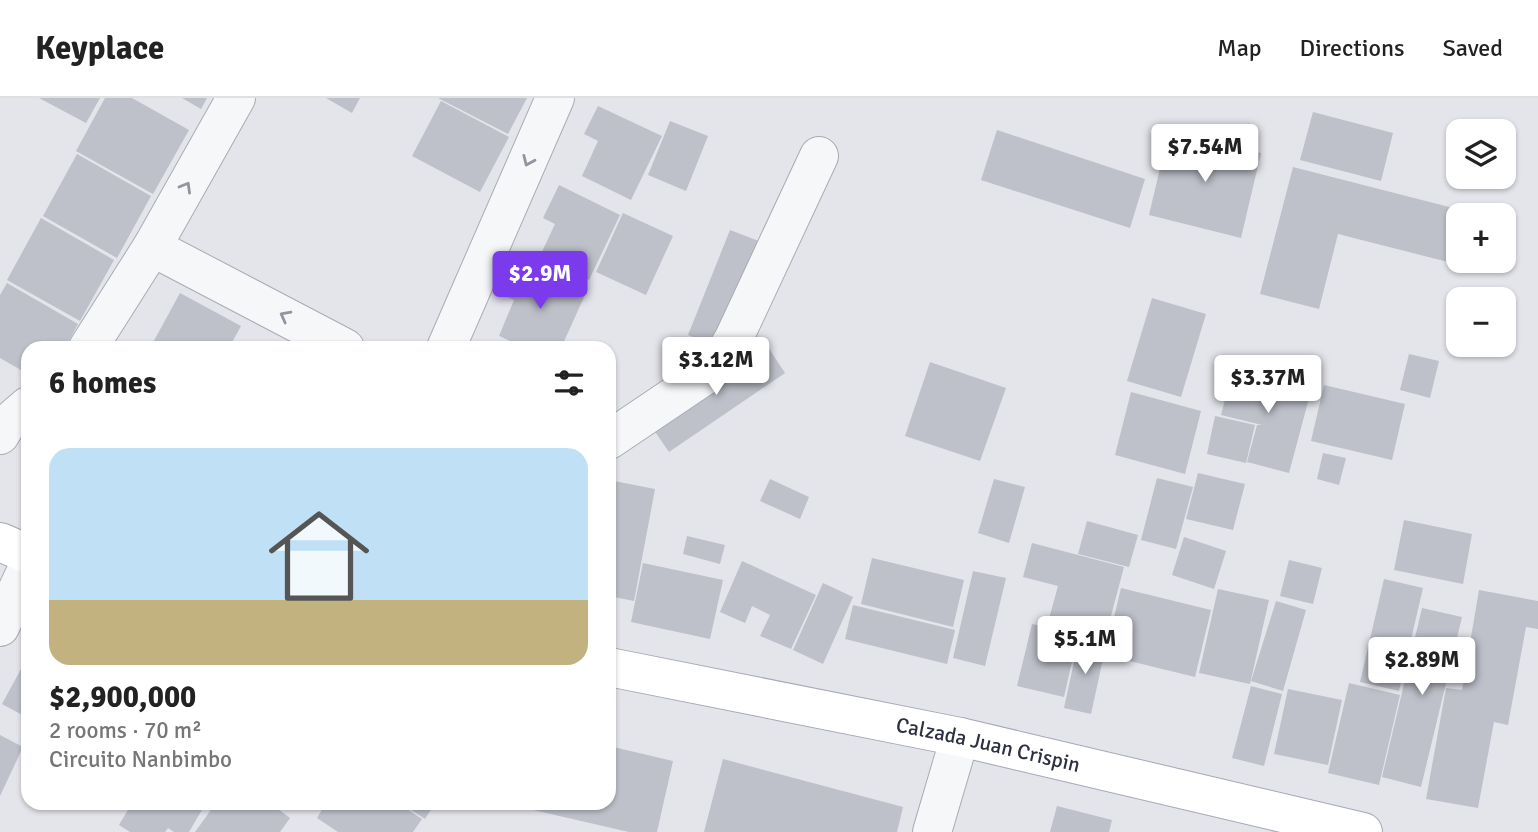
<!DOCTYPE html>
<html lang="en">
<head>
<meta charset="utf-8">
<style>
	body { margin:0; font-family:Signika,sans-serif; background:#f2f2f2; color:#222; height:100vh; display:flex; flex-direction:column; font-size:26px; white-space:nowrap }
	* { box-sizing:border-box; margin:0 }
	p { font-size:23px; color:#767676 }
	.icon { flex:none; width:38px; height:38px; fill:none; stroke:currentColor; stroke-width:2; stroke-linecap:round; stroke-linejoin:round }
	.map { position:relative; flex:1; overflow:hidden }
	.sheet { position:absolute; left:21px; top:243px; width:595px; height:469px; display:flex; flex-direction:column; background:#fff; border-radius:21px; box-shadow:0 2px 5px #0004 }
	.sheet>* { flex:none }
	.buttons { position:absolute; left:1446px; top:21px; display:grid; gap:14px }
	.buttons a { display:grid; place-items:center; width:70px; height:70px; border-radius:14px; background:#fff; box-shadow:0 2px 5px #0004; font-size:35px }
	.price { position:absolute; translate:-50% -60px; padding:0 16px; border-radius:7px; background:#fff; color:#222; font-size:23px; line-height:46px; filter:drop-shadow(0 2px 4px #0008) }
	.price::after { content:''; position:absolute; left:50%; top:42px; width:21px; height:16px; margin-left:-10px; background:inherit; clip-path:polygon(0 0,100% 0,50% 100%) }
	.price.selected { background:#7c3aed; color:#fff }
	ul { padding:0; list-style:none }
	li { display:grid; align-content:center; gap:14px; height:371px; padding:0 28px }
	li+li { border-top:2px solid #e0e0e0 }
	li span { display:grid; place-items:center; height:217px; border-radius:21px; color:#555 }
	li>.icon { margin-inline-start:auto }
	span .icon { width:126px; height:126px; fill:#fffc; stroke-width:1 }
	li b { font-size:30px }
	h2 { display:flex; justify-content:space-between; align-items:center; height:84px; padding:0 28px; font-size:30px }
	header { display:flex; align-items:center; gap:42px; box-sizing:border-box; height:98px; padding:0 35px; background:#fff; border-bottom:2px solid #e0e0e0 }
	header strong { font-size:33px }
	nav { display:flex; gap:38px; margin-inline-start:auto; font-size:24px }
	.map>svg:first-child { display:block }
	.building { fill:#bec0ca }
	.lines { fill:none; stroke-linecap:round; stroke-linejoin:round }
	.minor-casing { stroke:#a9abb5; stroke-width:40 }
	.major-casing { stroke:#a4a7b5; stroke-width:40 }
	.minor { stroke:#f6f7f9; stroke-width:38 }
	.major { stroke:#fff; stroke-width:38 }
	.oneway { stroke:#92949e }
	.labels { text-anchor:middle; stroke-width:7; stroke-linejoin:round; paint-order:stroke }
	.street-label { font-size:21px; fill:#2d3042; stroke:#f3f4f8 }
</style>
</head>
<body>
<header>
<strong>Keyplace</strong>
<nav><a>Map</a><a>Directions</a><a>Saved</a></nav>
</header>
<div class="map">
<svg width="1538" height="734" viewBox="0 0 1538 734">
	<rect width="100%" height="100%" fill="#e4e5eb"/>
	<g class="building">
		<polygon points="39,0 100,0 86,25"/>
		<polygon points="105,0 132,0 189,32 153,96 76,53"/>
		<polygon points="182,0 207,0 201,11"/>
		<polygon points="326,0 360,0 352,15"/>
		<polygon points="438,0 527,0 508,36"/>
		<polygon points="441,3 509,39 480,94 412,58"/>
		<polygon points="598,8 662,38 631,102 582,78 598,43 584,36"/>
		<polygon points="1313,14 1393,35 1381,83 1300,62"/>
		<polygon points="670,23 708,38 686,93 648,77"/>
		<polygon points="997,32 1145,81 1130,130 981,82"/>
		<polygon points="1169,32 1261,55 1241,140 1149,117"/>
		<polygon points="77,56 151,98 117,160 43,118"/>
		<polygon points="1293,69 1461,112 1460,117 1458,117 1458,126 1448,164 1338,136 1319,211 1260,196"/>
		<polygon points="559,87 620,117 589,182 540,158 555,126 543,120"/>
		<polygon points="623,115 673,138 646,197 596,174"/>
		<polygon points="41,120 114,162 80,223 7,182"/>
		<polygon points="730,132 764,145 721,251 688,237"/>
		<polygon points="519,168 585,197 561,250 525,250 499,238 514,202 505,198"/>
		<polygon points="7,185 78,226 65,250 28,250 28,276 0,260 0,197"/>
		<polygon points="180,195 241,228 229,250 150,250"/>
		<polygon points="1152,200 1206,216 1181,299 1127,283"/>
		<polygon points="764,243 785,275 669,354 647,322"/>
		<polygon points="1409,256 1439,263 1430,300 1400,292"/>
		<polygon points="930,264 1006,290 980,363 905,338"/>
		<polygon points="1234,268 1312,289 1289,375 1247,364 1257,327 1262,327 1221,317"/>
		<polygon points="1324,287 1405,306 1392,362 1311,343"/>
		<polygon points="1131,294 1201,313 1185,376 1115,357"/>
		<polygon points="1215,318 1255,327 1246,365 1207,356"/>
		<polygon points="1323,355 1346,360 1339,387 1317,381"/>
		<polygon points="1198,375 1245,386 1233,432 1186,421"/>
		<polygon points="1157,380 1193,389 1176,451 1141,442"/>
		<polygon points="770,381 809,399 800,421 760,403"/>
		<polygon points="994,381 1025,389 1009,445 978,435"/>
		<polygon points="609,382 655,391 634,503 609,498"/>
		<polygon points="1404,422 1472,436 1463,486 1394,472"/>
		<polygon points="1087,423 1138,437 1129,469 1078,456"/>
		<polygon points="687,438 725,447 720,466 683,456"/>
		<polygon points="1184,439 1226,453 1214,491 1172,477"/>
		<polygon points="1032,445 1124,469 1104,544 1078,537 1064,599 1017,588 1032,526 1061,532 1047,528 1058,488 1023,479"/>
		<polygon points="872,460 964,482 953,529 861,506"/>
		<polygon points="1289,462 1322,470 1313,506 1280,498"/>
		<polygon points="742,463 816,497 791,551 760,538 770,517 752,508 745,525 720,514"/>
		<polygon points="643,465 723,482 710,541 631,524"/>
		<polygon points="973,473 1006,480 985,568 953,560"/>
		<polygon points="1384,481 1423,490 1399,593 1360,584"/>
		<polygon points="823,485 853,499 823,566 793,552"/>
		<polygon points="1121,490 1211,512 1195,579 1105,557"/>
		<polygon points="1218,491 1269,502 1250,586 1199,575"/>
		<polygon points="1479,492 1538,503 1538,531 1526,529 1508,627 1494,624 1478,710 1426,701 1446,590 1462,592"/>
		<polygon points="1276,503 1306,512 1283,593 1251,583"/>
		<polygon points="853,507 955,532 947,566 845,541"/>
		<polygon points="1422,510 1462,519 1421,689 1382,679"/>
		<polygon points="1079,541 1106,547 1091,616 1064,610"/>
		<polygon points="28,558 28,620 2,606"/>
		<polygon points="1349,585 1400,597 1379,687 1328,675"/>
		<polygon points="1251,588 1282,596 1264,668 1232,660"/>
		<polygon points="1288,591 1342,602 1328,667 1274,656"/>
		<polygon points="0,637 23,649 0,698"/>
		<polygon points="609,648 673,663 657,734 629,734 516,708 517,705 609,705"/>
		<polygon points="723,661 903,709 897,734 704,734"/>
		<polygon points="132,705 196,705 203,710 189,734 174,734 168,730 165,734 130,734 119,727"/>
		<polygon points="216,705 270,705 290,720 280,734 195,734"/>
		<polygon points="326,705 398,705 422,721 413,734 338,734 317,720"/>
		<polygon points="401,705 435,705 425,721"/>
		<polygon points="1057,708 1112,722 1109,734 1050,734"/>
	</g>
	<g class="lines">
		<g class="minor-casing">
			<g id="minor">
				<polyline points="152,149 345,250"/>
				<polyline points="88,250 152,149 236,0"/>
				<polyline points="446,250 555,0"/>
				<polyline points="0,337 6,327 28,308"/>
				<polyline points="609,342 707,276 720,264 734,240 819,58"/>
				<polyline points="0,529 28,469"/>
				<polyline points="932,734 960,639"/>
			</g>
		</g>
		<g class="major-casing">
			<g id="major">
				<polyline points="0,444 28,456"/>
				<path id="s1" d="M609,569l351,70 403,95"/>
			</g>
		</g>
		<use href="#minor" class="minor"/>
		<use href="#major" class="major"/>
	</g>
	<defs><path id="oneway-chevron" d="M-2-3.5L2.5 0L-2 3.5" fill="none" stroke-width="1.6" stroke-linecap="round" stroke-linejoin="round" transform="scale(1.75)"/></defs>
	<g class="oneway">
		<use href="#oneway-chevron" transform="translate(528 63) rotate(114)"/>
		<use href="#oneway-chevron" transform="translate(186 89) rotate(-60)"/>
		<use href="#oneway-chevron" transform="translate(285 218) rotate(-152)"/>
	</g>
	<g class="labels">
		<g class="street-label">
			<text dy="7" stroke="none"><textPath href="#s1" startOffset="387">Calzada Juan Crispin</textPath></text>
		</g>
	</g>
</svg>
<div class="buttons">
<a><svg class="icon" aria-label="layers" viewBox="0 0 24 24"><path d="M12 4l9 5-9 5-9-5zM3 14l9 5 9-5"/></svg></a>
<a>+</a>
<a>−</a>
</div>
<b class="price" style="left:1205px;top:86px">$7.54M</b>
<b class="price selected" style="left:540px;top:213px">$2.9M</b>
<b class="price" style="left:716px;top:299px">$3.12M</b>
<b class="price" style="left:1268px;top:317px">$3.37M</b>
<b class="price" style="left:1085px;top:578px">$5.1M</b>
<b class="price" style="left:1422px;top:599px">$2.89M</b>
<section class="sheet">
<h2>6 homes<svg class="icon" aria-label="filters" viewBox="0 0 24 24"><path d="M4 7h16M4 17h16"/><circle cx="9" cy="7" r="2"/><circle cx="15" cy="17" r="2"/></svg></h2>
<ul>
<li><span style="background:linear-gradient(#bfe0f5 70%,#c2b280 0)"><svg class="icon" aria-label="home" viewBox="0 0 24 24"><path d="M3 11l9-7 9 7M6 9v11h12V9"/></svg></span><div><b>$2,900,000</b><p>2 rooms · 70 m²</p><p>Circuito Nanbimbo</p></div></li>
</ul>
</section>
</div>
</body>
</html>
